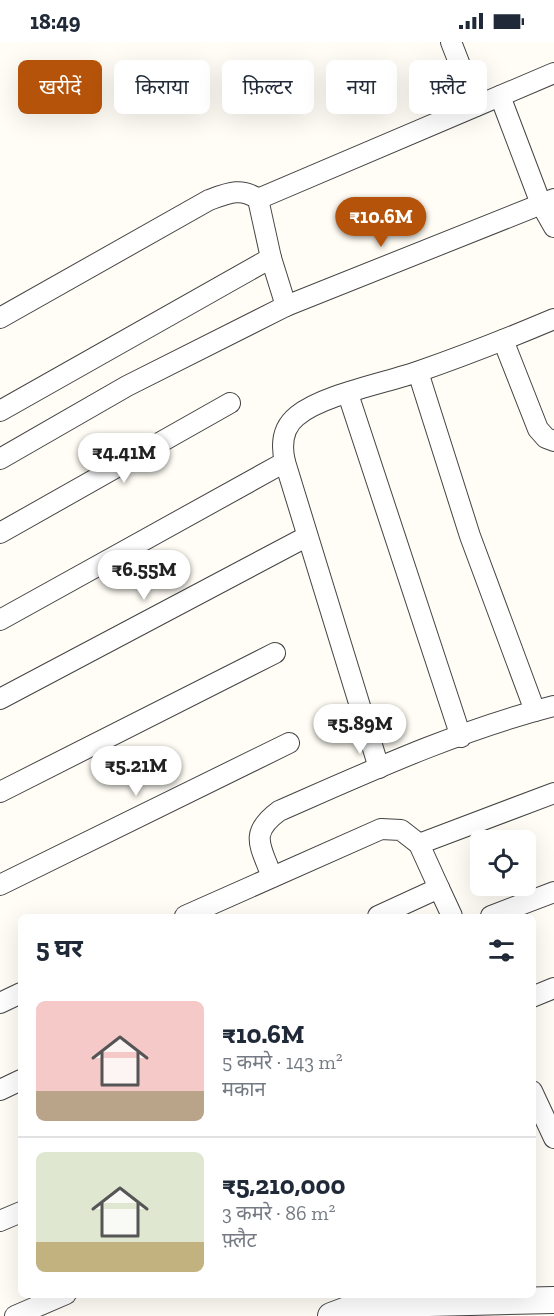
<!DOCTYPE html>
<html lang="hi">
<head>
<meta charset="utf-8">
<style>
	body { margin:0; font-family:"Zilla Slab","Noto Sans Devanagari",serif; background:#f2f2f3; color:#1f2937; height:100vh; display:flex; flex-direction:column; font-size:22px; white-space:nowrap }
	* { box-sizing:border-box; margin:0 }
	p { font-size:20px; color:#747a83 }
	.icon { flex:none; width:33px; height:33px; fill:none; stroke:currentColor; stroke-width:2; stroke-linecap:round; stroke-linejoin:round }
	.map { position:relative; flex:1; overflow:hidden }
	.side { position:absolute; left:18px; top:872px; width:518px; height:384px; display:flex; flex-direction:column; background:#fff; border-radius:9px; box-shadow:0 6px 24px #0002 }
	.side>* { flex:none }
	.hud { position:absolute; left:18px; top:18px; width:519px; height:54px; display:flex; gap:12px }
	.tools { position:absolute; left:470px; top:788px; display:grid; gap:12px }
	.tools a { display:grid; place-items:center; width:66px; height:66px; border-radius:9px; background:#fff; box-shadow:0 6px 24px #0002; font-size:30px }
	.price { position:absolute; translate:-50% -51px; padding:0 14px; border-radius:21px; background:#fff; color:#222; font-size:20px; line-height:39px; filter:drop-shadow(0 2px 3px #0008) }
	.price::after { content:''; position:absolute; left:50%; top:36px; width:18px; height:14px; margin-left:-9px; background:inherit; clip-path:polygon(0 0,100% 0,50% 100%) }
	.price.on { background:#b45309; color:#fff }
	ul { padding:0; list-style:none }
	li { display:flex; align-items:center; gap:18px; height:150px; padding:0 18px }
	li+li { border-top:2px solid #e0e1e3 }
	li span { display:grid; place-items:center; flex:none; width:168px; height:120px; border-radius:9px; color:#555 }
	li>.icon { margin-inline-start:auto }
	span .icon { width:72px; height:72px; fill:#fffc; stroke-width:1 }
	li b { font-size:26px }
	h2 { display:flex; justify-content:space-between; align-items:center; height:72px; padding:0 18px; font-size:26px }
	.pill { padding:0 21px; border-radius:9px; background:#fff; box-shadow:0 6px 24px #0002; font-size:21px; line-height:54px }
	.pill.on { background:#b45309; color:#fff }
	.status { display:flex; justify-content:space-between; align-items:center; height:42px; padding:0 30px; background:#fff; direction:ltr }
	.status svg { height:16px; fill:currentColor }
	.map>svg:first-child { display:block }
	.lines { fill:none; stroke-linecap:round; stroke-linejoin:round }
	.minor-casing { stroke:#444; stroke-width:22 }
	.tertiary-casing { stroke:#444; stroke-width:28 }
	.minor { stroke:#fff; stroke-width:20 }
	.tertiary { stroke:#fff; stroke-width:26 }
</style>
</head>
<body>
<div class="status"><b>18:49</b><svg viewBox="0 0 49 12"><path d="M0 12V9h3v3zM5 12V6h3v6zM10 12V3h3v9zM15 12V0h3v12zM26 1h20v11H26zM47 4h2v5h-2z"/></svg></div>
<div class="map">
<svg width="554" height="1274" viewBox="0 0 554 1274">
	<rect width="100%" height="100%" fill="#fffdf5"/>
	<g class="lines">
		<g class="minor-casing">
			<g id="minor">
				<polyline points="451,0 476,64"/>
				<polyline points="500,54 541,162 554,185"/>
				<polyline points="258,157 271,216 286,264 554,157"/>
				<path d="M0,276l209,-118c19,-7 32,-13 49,-1l296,-126"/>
				<polyline points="503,298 538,387 546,396 554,399"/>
				<polyline points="418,330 470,494 535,669"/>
				<polyline points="348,352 461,695"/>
				<polyline points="0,369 271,216"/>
				<polyline points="0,417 127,344 286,264"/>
				<polyline points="0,491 230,361"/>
				<polyline points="0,578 285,420"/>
				<polyline points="0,657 306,495"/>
				<path d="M379,726l-94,-306c-4,-17 -3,-34 12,-46 25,-21 88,-33 120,-44 46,-16 92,-34 137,-53"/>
				<polyline points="0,750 275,611"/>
				<polyline points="419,802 554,751"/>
				<path d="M272,835c-11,-31 -24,-43 7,-66 89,-39 180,-81 275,-105"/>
				<polyline points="0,843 289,701"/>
				<polyline points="185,874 381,787 401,788 419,802 439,846"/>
				<polyline points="378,874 439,846 452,874"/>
				<polyline points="491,874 554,850"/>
				<polyline points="532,955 554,946"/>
				<polyline points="0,961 21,951"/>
				<polyline points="0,1048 21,1038"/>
				<polyline points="532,1049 554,1096"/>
				<polyline points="0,1179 21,1170"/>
				<polyline points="15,1274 66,1252"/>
			</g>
		</g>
		<g class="tertiary-casing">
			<polyline id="tertiary" points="331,1274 347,1268 387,1262 554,1258"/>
		</g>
		<use href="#minor" class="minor"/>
		<use href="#tertiary" class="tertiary"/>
	</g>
</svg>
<div class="tools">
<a><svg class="icon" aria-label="locate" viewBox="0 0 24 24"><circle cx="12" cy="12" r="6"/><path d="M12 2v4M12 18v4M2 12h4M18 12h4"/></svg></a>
</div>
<b class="price on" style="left:381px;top:206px">₹10.6M</b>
<b class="price" style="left:124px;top:442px">₹4.41M</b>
<b class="price" style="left:144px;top:559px">₹6.55M</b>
<b class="price" style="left:360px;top:713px">₹5.89M</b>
<b class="price" style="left:136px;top:755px">₹5.21M</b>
<div class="hud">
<a class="pill on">खरीदें</a>
<a class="pill">किराया</a>
<a class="pill">फ़िल्टर</a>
<a class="pill">नया</a>
<a class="pill">फ़्लैट</a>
</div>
<section class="side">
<h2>5 घर<svg class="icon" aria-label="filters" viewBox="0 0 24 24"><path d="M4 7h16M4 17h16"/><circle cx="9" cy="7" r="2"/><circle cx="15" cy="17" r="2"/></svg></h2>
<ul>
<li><span style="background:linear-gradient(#f6c9c9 75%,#b9a48a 0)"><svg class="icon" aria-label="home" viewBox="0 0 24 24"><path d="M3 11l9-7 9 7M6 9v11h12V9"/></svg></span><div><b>₹10.6M</b><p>5 कमरे · 143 m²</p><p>मकान</p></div></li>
<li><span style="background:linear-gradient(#dfe7d0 75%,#c2b280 0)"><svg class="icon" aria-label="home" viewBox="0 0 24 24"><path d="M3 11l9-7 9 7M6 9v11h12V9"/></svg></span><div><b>₹5,210,000</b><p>3 कमरे · 86 m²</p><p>फ़्लैट</p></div></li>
</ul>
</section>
</div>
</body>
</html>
